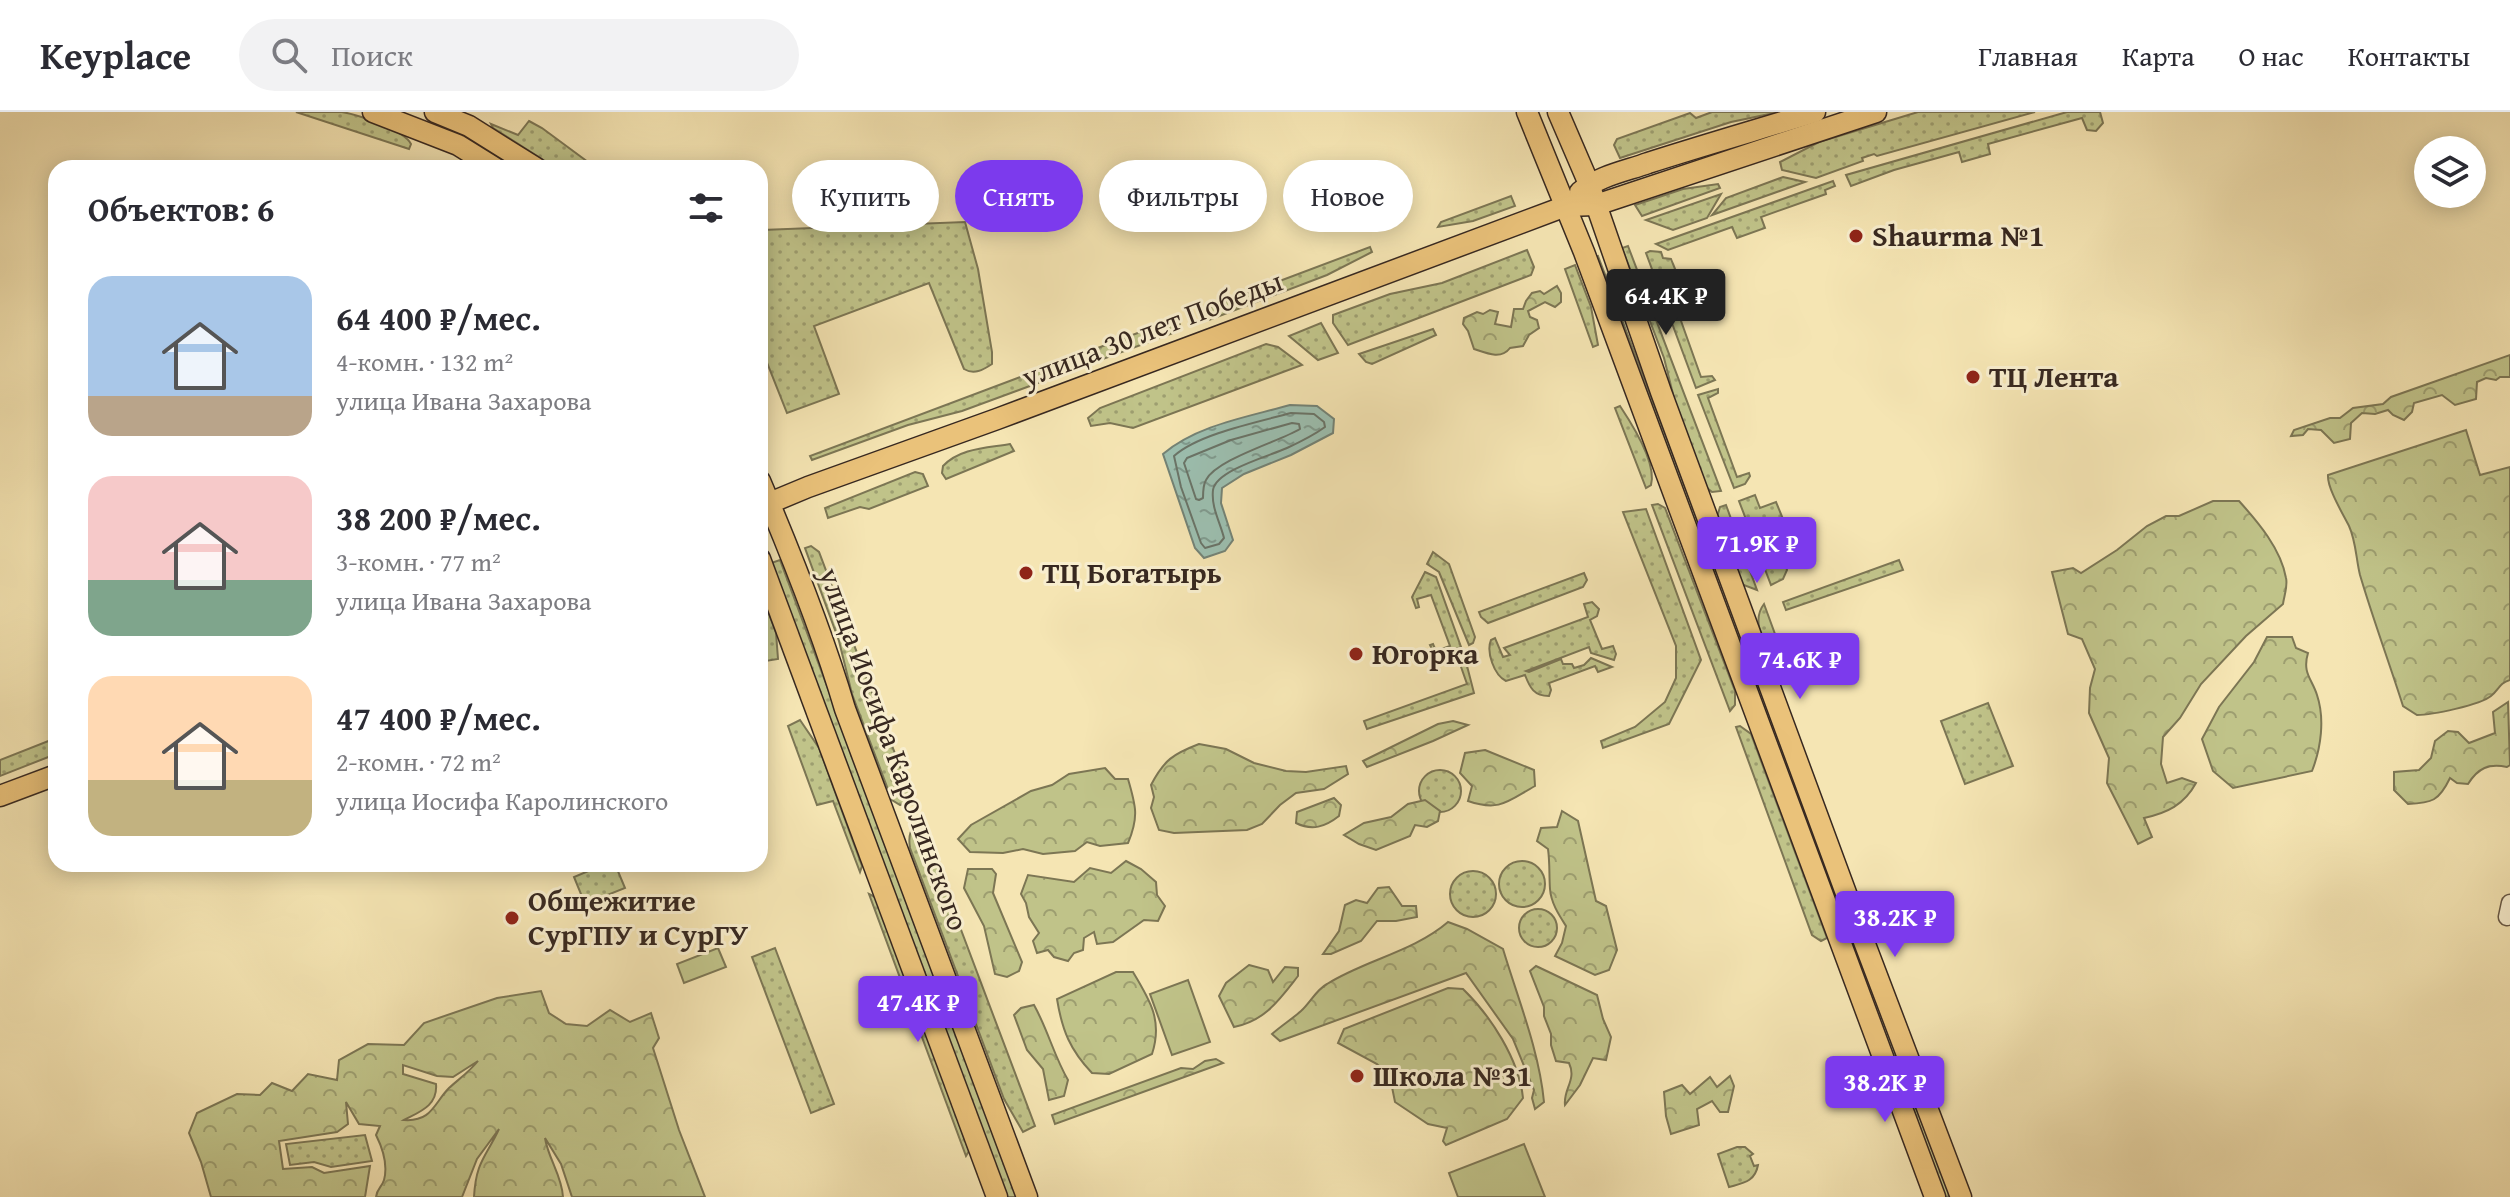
<!DOCTYPE html>
<html lang="ru">
<head>
<meta charset="utf-8">
<style>
	body { margin:0; font-family:"Gentium Book Plus",serif; background:#f2f2f3; color:#2b2b33; height:100vh; display:flex; flex-direction:column; font-size:30px; white-space:nowrap }
	* { box-sizing:border-box; margin:0 }
	p { font-size:26px; color:#7c7c81 }
	.icon { flex:none; width:44px; height:44px; fill:none; stroke:currentColor; stroke-width:2; stroke-linecap:round; stroke-linejoin:round }
	.map { position:relative; flex:1; overflow:hidden }
	.sheet { position:absolute; left:48px; top:48px; width:720px; height:712px; display:flex; flex-direction:column; background:#fff; border-radius:24px; box-shadow:0 4px 20px #0003 }
	.sheet>* { flex:none }
	.top-card { position:absolute; left:792px; top:48px; width:760px; height:72px; display:flex; gap:16px }
	.controls { position:absolute; left:2414px; top:24px; display:grid; gap:16px }
	.controls a { display:grid; place-items:center; width:72px; height:72px; border-radius:50%; background:#fff; box-shadow:0 4px 20px #0003; font-size:40px }
	.price { position:absolute; translate:-50% -68px; padding:0 18px; border-radius:8px; background:#7c3aed; color:#fff; font-size:26px; line-height:52px; filter:drop-shadow(0 2px 4px #0008) }
	.price::after { content:''; position:absolute; left:50%; top:48px; width:24px; height:18px; margin-left:-12px; background:inherit; clip-path:polygon(0 0,100% 0,50% 100%) }
	.price.selected { background:#222; color:#fff }
	ul { padding:0; list-style:none }
	li { display:flex; align-items:center; gap:24px; height:200px; padding:0 40px }
	li span { display:grid; place-items:center; flex:none; width:224px; height:160px; border-radius:24px; color:#555 }
	li>.icon { margin-inline-start:auto }
	span .icon { width:96px; height:96px; fill:#fffc; stroke-width:1 }
	li b { font-size:34px }
	h2 { display:flex; justify-content:space-between; align-items:center; height:96px; padding:0 40px; font-size:34px }
	.tag { padding:0 28px; border-radius:36px; background:#fff; box-shadow:0 4px 20px #0003; font-size:28px; line-height:72px }
	.tag.selected { background:#7c3aed; color:#fff }
	header { display:flex; align-items:center; gap:48px; box-sizing:border-box; height:112px; padding:0 40px; background:#fff; border-bottom:2px solid #e1e1e2 }
	header strong { font-size:38px }
	nav { display:flex; gap:44px; margin-inline-start:auto; font-size:28px }
	.search { width:560px; height:72px; background:#f2f2f3; display:flex; align-items:center; gap:20px; box-sizing:border-box; padding:0 28px; border-radius:44px; color:#7c7c81; font-size:30px }
	.map>svg:first-child { display:block }
	.green { fill:url(#green-dots); stroke:#7c7654; stroke-width:2 }
	.forest { fill:url(#forest-crowns); stroke:#7c7654; stroke-width:2; fill-rule:evenodd }
	.pitch { fill:#c0c389; stroke:#7c7654; stroke-width:2 }
	.water { fill:url(#water-ripples); stroke:#748376; stroke-width:2 }
	.lines { fill:none; stroke-linecap:round; stroke-linejoin:round }
	.shore { stroke:#6a7468; stroke-width:2 }
	.minor-casing { stroke:#665745; stroke-width:19 }
	.major-casing { stroke:#372820; stroke-width:23 }
	.minor { stroke:#f8eece; stroke-width:16 }
	.major { stroke:#eac27a; stroke-width:20 }
	.poi-dot { fill:#8f2418; stroke:#f8eece; stroke-width:3 }
	.labels { text-anchor:middle; stroke-width:6; stroke-linejoin:round; paint-order:stroke }
	.poi-label { font-size:30px; font-weight:bold; fill:#372820; stroke:#f8eece; text-anchor:start }
	.street-label { font-size:30px; fill:#372820; stroke:#f8eece }
</style>
</head>
<body>
<header>
<strong>Keyplace</strong>
<div class="search"><svg class="icon" aria-label="search" viewBox="0 0 24 24"><circle cx="10" cy="10" r="6"/><path d="M15 15l6 6"/></svg>Поиск</div>
<nav><a>Главная</a><a>Карта</a><a>О нас</a><a>Контакты</a></nav>
</header>
<div class="map">
<svg width="2510" height="1085" viewBox="0 0 2510 1085">
	<defs>
		<pattern id="green-dots" width="8" height="8" patternUnits="userSpaceOnUse" patternTransform="scale(2)"><rect width="8" height="8" fill="#c0c389"/><path d="M2 2h.1M6 6h.1" fill="none" stroke="#9d9e70" stroke-width="1.8" stroke-linecap="round"/></pattern>
		<pattern id="forest-crowns" width="20" height="18" patternUnits="userSpaceOnUse" patternTransform="scale(2)"><rect width="20" height="18" fill="#c0c389"/><path d="M2 6a3 3 0 1 1 6 0M12 15a3 3 0 1 1 6 0" fill="none" stroke="#9d9e70"/></pattern>
		<pattern id="water-ripples" width="26" height="14" patternUnits="userSpaceOnUse" patternTransform="scale(2)"><rect width="26" height="14" fill="#9cbfb0"/><path d="M2 4q2-2 4 0t4 0M15 11q2-2 4 0t4 0" fill="none" stroke="#809b8f"/></pattern>
	</defs>
	<rect width="100%" height="100%" fill="#f5e5b3"/>
	<filter id="stains"><feTurbulence type="fractalNoise" baseFrequency=".0025" numOctaves="4"/><feColorMatrix values="0 0 0 0 .2 0 0 0 0 .09 0 0 0 0 .02 0 0 0 .5 -.17"/></filter>
	<radialGradient id="worn" r=".72"><stop offset=".6" stop-color="#630" stop-opacity="0"/><stop offset="1" stop-color="#630" stop-opacity=".3"/></radialGradient>
	<g class="green">
		<path d="M296,0c15,0 32,0 46,0 17,3 62,18 69,32l-2,5z"/>
		<polygon points="1712,0 1779,0 1731,10 1620,46 1614,33 1617,27 1690,1 1696,6"/>
		<polygon points="1918,0 2035,0 1877,44 1874,42 1862,46 1863,49 1816,66 1782,58 1780,50 1819,30"/>
		<polygon points="2067,0 2100,0 2103,11 2096,19 2087,18 2082,6 1988,32 1990,42 1962,50 1959,40 1894,58 1851,74 1846,63"/>
		<polygon points="529,9 542,16 592,53 590,56 556,56 493,16 491,12 518,23"/>
		<polygon points="1783,65 1805,70 1712,103 1726,86"/>
		<polygon points="1833,69 1835,74 1825,78 1826,82 1761,105 1765,116 1737,126 1732,115 1668,138 1656,132"/>
		<polygon points="1718,72 1720,76 1642,104 1635,93 1683,77"/>
		<polygon points="1721,82 1707,106 1673,118 1646,108"/>
		<polygon points="1511,84 1515,94 1473,109 1438,115 1441,110"/>
		<path d="M965,110l13,47 14,83v12c-9,6 -18,11 -28,5l-35,-86 -115,43 25,68 -52,19 -27,-68v-115z"/>
		<polygon points="1628,134 1721,379 1712,380 1706,375 1678,302 1664,246 1622,136"/>
		<polygon points="1370,135 1372,140 1327,163 1209,208 1203,207 1199,202 1205,197"/>
		<polygon points="1527,138 1534,155 1531,163 1348,233 1333,211 1333,203 1390,182 1442,171"/>
		<path d="M1650,139l11,1 2,6 8,1c5,13 12,23 -1,31l31,87 11,-1 3,4 -19,8 -50,-135z"/>
		<polygon points="1598,144 1850,813 1844,815 1592,146"/>
		<polygon points="1575,153 1591,195 1598,233 1593,235 1565,157"/>
		<polygon points="1179,208 1180,214 1176,220 962,299 908,313 812,348 810,344 1167,210"/>
		<polygon points="1321,211 1338,241 1318,248 1289,224"/>
		<polygon points="1433,217 1436,223 1372,252 1366,250 1359,242"/>
		<polygon points="1266,232 1278,235 1302,253 1133,316 1110,311 1091,314 1088,306 1100,296"/>
		<polygon points="1718,277 1718,281 1708,286 1737,365 1749,361 1750,364 1745,372 1734,376 1698,283"/>
		<path d="M1620,294c12,18 37,57 31,79l-5,3 -31,-80z"/>
		<path d="M1010,332l4,7 -68,28 -4,-6 1,-7c17,-18 44,-18 67,-22z"/>
		<polygon points="915,360 923,362 928,374 869,397 860,395 828,406 825,396"/>
		<polygon points="1755,383 1760,396 1776,390 1783,407 1772,412 1787,458 1783,467 1771,473 1739,389"/>
		<polygon points="1658,392 1665,396 1735,579 1735,593 1730,599 1652,393"/>
		<polygon points="1726,393 1757,478 1741,472 1717,405 1720,395"/>
		<polygon points="1646,397 1701,548 1669,612 1603,636 1601,629 1635,615 1665,590 1676,566 1676,534 1623,400"/>
		<polygon points="811,434 819,440 914,692 900,693 892,688 852,582 839,529 805,436"/>
		<polygon points="1433,440 1449,452 1475,525 1473,531 1469,533 1439,460 1427,452"/>
		<polygon points="780,448 1017,1085 1007,1085 771,451"/>
		<polygon points="1899,448 1903,458 1786,498 1783,490"/>
		<polygon points="1425,460 1436,465 1461,535 1436,545 1430,533 1433,532 1436,539 1450,534 1431,483 1417,487 1419,495 1416,496 1412,485"/>
		<polygon points="1584,461 1587,468 1583,475 1488,511 1481,505 1479,500"/>
		<polygon points="760,477 776,521 778,547 766,549 760,532"/>
		<path d="M1592,490l7,7 -2,7 -7,4 12,29 11,-3 3,8 -2,6 -23,-7 -2,-6 -63,24 3,1 32,-13 2,5h9l2,4 10,-3 7,-7 21,9 -14,5 -3,-6 -46,17 2,7 -2,6c-15,0 -19,-8 -24,-21l-19,6c-12,-6 -20,-29 -15,-41l4,-2 8,19 7,-2 -6,-7 84,-31 -4,-13z"/>
		<path d="M1764,492l22,60 -13,-2c-7,-18 -23,-40 -9,-58z"/>
		<polygon points="1466,550 1474,581 1367,617 1364,609 1467,572 1460,552"/>
		<polygon points="1988,591 2013,654 1965,672 1941,609"/>
		<polygon points="800,608 819,636 862,754 860,760 833,689 817,693 788,614"/>
		<polygon points="1740,614 1751,622 1827,826 1821,829 1812,823 1736,615"/>
		<polygon points="56,626 56,642 0,664 0,648"/>
		<circle cx="1440" cy="679" r="21"/>
		<path d="M920,709l115,305 -12,6 -19,-33 -94,-251c-2,-13 0,-19 10,-27z"/>
		<circle cx="1522" cy="772" r="23"/>
		<polygon points="605,752 615,752 625,776 585,792 574,765"/>
		<circle cx="1473" cy="782" r="23"/>
		<polygon points="869,782 877,786 969,1039 966,1044"/>
		<circle cx="1538" cy="816" r="19"/>
		<polygon points="1856,831 1950,1085 1944,1085 1850,833"/>
		<polygon points="775,836 834,992 811,1001 752,845"/>
		<polygon points="365,1023 372,1049 331,1055 314,1050 290,1053 286,1032"/>
		<path d="M1737,1035h8l8,7 -3,2 4,10 4,-1c-3,17 -15,18 -29,22l-11,-33z"/>
	</g>
	<g class="forest">
		<path d="M1557,174l4,7v9l-6,5 -10,-5 -17,9 2,6 7,3 2,8 -10,7 -6,11 -13,2c-9,12 -24,5 -36,1l-6,-18 -5,-7 1,-6 13,-6 6,2 7,-4 8,2 -3,12 16,3 3,-18h9l3,-8 6,-8 8,-2 4,3z"/>
		<polygon points="2510,243 2510,265 2500,265 2496,268 2486,266 2477,270 2476,287 2455,293 2442,283 2414,291 2412,300 2404,308 2393,303 2388,298 2375,302 2362,301 2351,311 2350,327 2334,331 2321,318 2308,317 2303,323 2291,324 2294,318 2330,306 2340,306 2353,296 2383,292 2391,285"/>
		<path d="M2466,318l14,45 30,-8v213c-11,3 -11,10 -19,16 -11,9 -59,19 -74,19l-14,-9c-14,-44 -30,-87 -43,-131 -4,-16 -4,-34 -11,-49 -6,-12 -22,-38 -21,-51z"/>
		<path d="M2213,389h26c19,21 42,48 47,77 2,8 -2,18 -3,26l-37,32 -45,48 -21,34 -17,19 -2,27 6,19 15,-5 14,5c-12,22 -29,30 -52,35l8,19 -14,7 -31,-61 2,-25 -20,-45 1,-25 5,-19 -13,-30 -14,-5 -16,-62 21,-4 8,5 36,-23 30,-24 19,-10h13z"/>
		<path d="M2267,525h25l4,11 12,5c-6,20 4,26 9,42 8,24 4,53 -5,76l-79,17 -20,-17 -11,-32 17,-32 35,-45z"/>
		<path d="M2508,590l2,63 -3,2c-18,-4 -29,1 -39,17l-11,-1 -7,-5c-11,23 -18,25 -42,26l-14,-14v-18l25,-2 12,-12 4,-17 13,-10 10,1 11,11 26,-10 -2,-21z"/>
		<polygon points="1453,609 1468,613 1433,629 1367,655 1363,649 1438,612"/>
		<path d="M1199,632l27,5 28,14 32,8 20,1 40,-6 2,8 -24,15 -28,4 -16,12 -18,19 -15,6 -73,3 -15,-3 -8,-22 3,-11 -3,-12c13,-25 22,-31 48,-41z"/>
		<path d="M1485,638l49,20 1,16c-27,15 -35,26 -67,15l4,-15 -12,-13 5,-20z"/>
		<path d="M1105,656l10,11h13c8,27 11,38 0,64l-28,3 -13,-4 -12,9 -32,3 -20,-5 -20,4 -33,-1 -12,-13 13,-14 60,-34 21,-6 17,-11z"/>
		<path d="M1334,686l7,7 -2,11c-14,11 -27,15 -43,7l1,-11z"/>
		<polygon points="1425,688 1440,699 1438,709 1427,715 1415,713 1410,724 1376,738 1359,732 1344,723 1364,711 1391,705 1408,692"/>
		<path d="M1562,699l16,10 18,80 10,5 11,44 -8,20 -14,5 -40,-19 7,-13 4,-17c-7,-11 -15,-23 -16,-37 -1,-13 0,-26 -2,-40l-11,-8 4,-13 16,-1z"/>
		<polygon points="1126,749 1141,757 1156,770 1157,783 1165,794 1158,809 1144,808 1113,830 1097,832 1094,820 1084,826 1083,838 1074,841 1068,849 1054,845 1048,838 1037,841 1033,829 1039,821 1029,805 1026,791 1021,782 1028,763 1074,770 1090,756 1111,761"/>
		<polygon points="968,757 992,757 996,762 993,781 1022,850 1019,859 1007,865 995,862 984,814 964,776"/>
		<polygon points="1389,775 1402,794 1416,794 1417,805 1396,809 1377,809 1361,829 1331,842 1323,842 1339,819 1345,793 1356,788 1367,791 1378,776"/>
		<path d="M1448,810l19,7 36,20c15,50 36,101 41,153l-9,7 -3,-11 2,-8 -21,-51 -47,-66 -186,68 -8,-7c9,-8 20,-15 29,-23 9,-8 15,-21 26,-27 38,-24 86,-32 121,-62z"/>
		<path d="M1249,853l19,5 5,12 12,-15 13,1v8c-19,24 -33,45 -64,51l-15,-31 7,-13z"/>
		<path d="M1536,854l61,29 6,24 8,18 -5,23 -13,-2 -13,27 -15,20c-2,-16 12,-25 4,-42l-13,-2 -5,-16v-11l-7,-18v-9l-14,-36z"/>
		<path d="M1116,860h17c17,28 30,49 19,82l-43,20 -17,-1c-22,-23 -30,-43 -35,-74z"/>
		<path d="M1448,876l15,1c27,26 56,70 60,109l-16,21 -61,26 -3,-4 4,-13 -19,-4 -33,-22 -5,-25 -13,-13 -39,-21 6,-14z"/>
		<path d="M541,879l8,22 17,11 21,2 23,-16 20,12 21,-9 8,25 -6,10 26,82 26,67h-133l-11,-33 -16,-26c3,20 17,38 18,59h-89c2,-36 12,-40 25,-68l-22,30 -15,38h-86c1,-9 6,-10 8,-17 4,-15 -2,-33 -8,-45l4,-9 -21,-2 -13,-22 2,22 -11,8 -58,9 4,28 29,-2 12,6 46,-7 -5,31h-154l-10,-35 -12,-29 8,-20 40,-19 23,1 12,-12 20,8 16,-17 29,6 2,-20 29,-16 36,1 20,-22 73,-25zM478,949c-8,10 -19,18 -29,27 -15,15 -17,34 -45,32 15,-8 34,-14 32,-36l-33,-10v-9l34,11 16,1z"/>
		<path d="M1034,893c14,25 20,51 34,75l-4,16 -15,4 -6,-31 -16,-19 -13,-35 7,-7z"/>
		<polygon points="1216,947 1223,951 1055,1012 1052,1003 1181,956 1193,957 1205,949"/>
		<polygon points="1730,964 1734,974 1728,1000 1720,1000 1712,989 1697,997 1699,1013 1671,1022 1666,1004 1664,980 1682,973 1690,982 1710,965 1717,975"/>
	</g>
	<g class="pitch">
		<polygon points="718,836 726,855 684,871 677,852"/>
		<polygon points="1188,868 1210,930 1172,943 1150,882"/>
		<polygon points="1524,1032 1545,1085 1458,1085 1449,1061"/>
	</g>
	<path class="water" d="M1290,293l27,1 17,13 -1,14 -42,22 -47,19 -22,14 -1,15 12,37 -8,11 -21,7 -9,-10 -32,-94c34,-29 85,-37 127,-49z"/>
	<g class="lines">
		<g class="shore">
			<path d="M1291,301l23,1 10,8 1,5c-11,8 -25,15 -38,21 -17,8 -71,22 -74,42 -2,17 7,32 11,48l-5,6 -14,4 -4,-5 -20,-56 -7,-31c24,-22 84,-34 117,-43z"/>
			<path d="M1292,311l7,1 1,5c-22,13 -83,30 -94,51 -3,5 -3,12 -3,18l-4,2 -3,-1 -12,-36 3,-5 44,-18z"/>
		</g>
		<g class="minor-casing">
			<polyline id="minor" points="2507,805 2510,791"/>
		</g>
		<g class="major-casing">
			<g id="major">
				<polyline points="373,0 458,33 495,56"/>
				<polyline points="435,0 469,14 536,56"/>
				<polyline points="1527,0 1584,140 1935,1085"/>
				<polyline points="1558,0 1589,72 1661,280 1860,819 1961,1085"/>
				<path d="M1580,80c18,-16 46,-21 68,-29 56,-18 112,-34 167,-51"/>
				<path d="M760,369c32,75 62,150 85,228l182,488"/>
				<polyline points="760,395 808,375 997,307 1566,94 1596,93 1876,0"/>
				<polyline points="760,447 997,1085"/>
				<polyline points="0,684 56,663"/>
			</g>
		</g>
		<use href="#minor" class="minor"/>
		<use href="#major" class="major"/>
	</g>
	<g class="poi-dot">
		<circle cx="1856" cy="124" r="8"/>
		<circle cx="1973" cy="265" r="8"/>
		<circle cx="1026" cy="461" r="8"/>
		<circle cx="1356" cy="542" r="8"/>
		<circle cx="512" cy="806" r="8"/>
		<circle cx="1357" cy="964" r="8"/>
	</g>
	<g class="labels">
		<g class="poi-label">
			<text x="1872" y="134">Shaurma №1</text>
			<text x="1989" y="275">ТЦ Лента</text>
			<text x="1042" y="471">ТЦ Богатырь</text>
			<text x="1372" y="552">Югорка</text>
			<text x="528" y="799">Общежитие<tspan x="528" dy="34">СурГПУ и СурГУ</tspan></text>
			<text x="1373" y="974">Школа №31</text>
		</g>
		<g class="street-label">
			<text transform="translate(1152 217) rotate(-21)" y="10">улица 30 лет Победы</text>
			<text transform="translate(894 637) rotate(70)" y="10">улица Иосифа Каролинского</text>
		</g>
	</g>
	<rect width="100%" height="100%" filter="url(#stains)"/>
	<rect width="100%" height="100%" fill="url(#worn)"/>
</svg>
<div class="controls">
<a><svg class="icon" aria-label="layers" viewBox="0 0 24 24"><path d="M12 4l9 5-9 5-9-5zM3 14l9 5 9-5"/></svg></a>
</div>
<b class="price selected" style="left:1666px;top:225px">64.4K ₽</b>
<b class="price" style="left:1757px;top:473px">71.9K ₽</b>
<b class="price" style="left:1800px;top:589px">74.6K ₽</b>
<b class="price" style="left:1895px;top:847px">38.2K ₽</b>
<b class="price" style="left:918px;top:932px">47.4K ₽</b>
<b class="price" style="left:1885px;top:1012px">38.2K ₽</b>
<div class="top-card">
<a class="tag">Купить</a>
<a class="tag selected">Снять</a>
<a class="tag">Фильтры</a>
<a class="tag">Новое</a>
</div>
<section class="sheet">
<h2>Объектов: 6<svg class="icon" aria-label="filters" viewBox="0 0 24 24"><path d="M4 7h16M4 17h16"/><circle cx="9" cy="7" r="2"/><circle cx="15" cy="17" r="2"/></svg></h2>
<ul>
<li><span style="background:linear-gradient(#a9c7e8 75%,#b9a48a 0)"><svg class="icon" aria-label="home" viewBox="0 0 24 24"><path d="M3 11l9-7 9 7M6 9v11h12V9"/></svg></span><div><b>64 400 ₽/мес.</b><p>4-комн. · 132 m²</p><p>улица Ивана Захарова</p></div></li>
<li><span style="background:linear-gradient(#f6c9c9 65%,#7fa58c 0)"><svg class="icon" aria-label="home" viewBox="0 0 24 24"><path d="M3 11l9-7 9 7M6 9v11h12V9"/></svg></span><div><b>38 200 ₽/мес.</b><p>3-комн. · 77 m²</p><p>улица Ивана Захарова</p></div></li>
<li><span style="background:linear-gradient(#ffd9b3 65%,#c2b280 0)"><svg class="icon" aria-label="home" viewBox="0 0 24 24"><path d="M3 11l9-7 9 7M6 9v11h12V9"/></svg></span><div><b>47 400 ₽/мес.</b><p>2-комн. · 72 m²</p><p>улица Иосифа Каролинского</p></div></li>
</ul>
</section>
</div>
</body>
</html>
